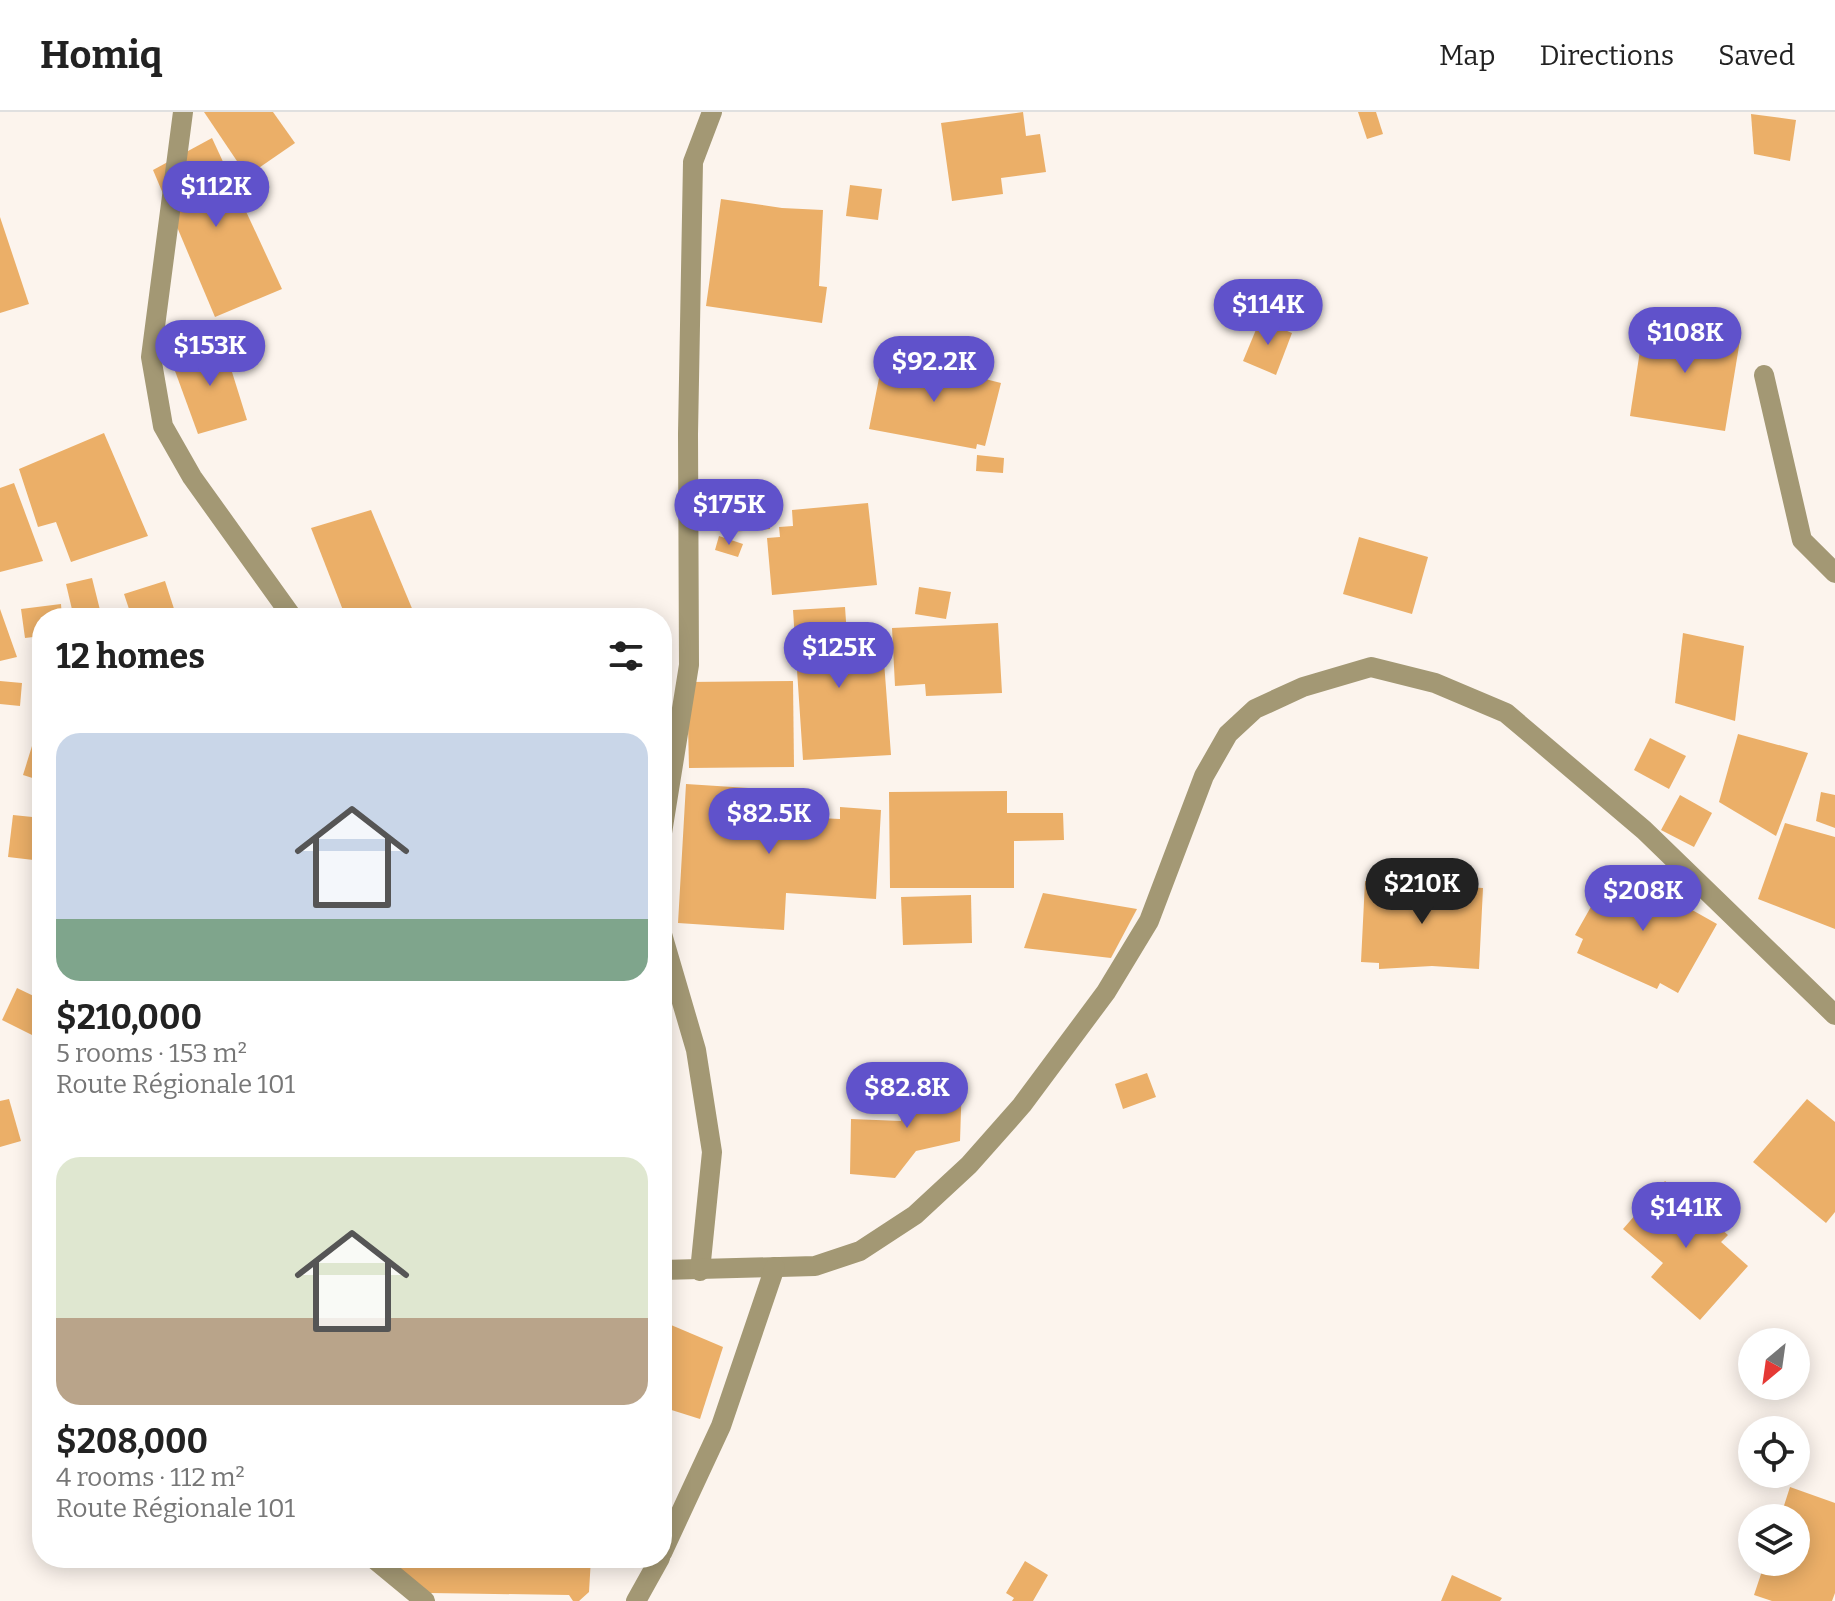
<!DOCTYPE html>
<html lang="en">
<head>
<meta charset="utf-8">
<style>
	body { margin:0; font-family:Bitter,serif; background:#f6f6f6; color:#222; height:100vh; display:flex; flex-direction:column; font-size:30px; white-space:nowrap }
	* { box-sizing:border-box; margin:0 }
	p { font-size:26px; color:#767676 }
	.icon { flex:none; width:44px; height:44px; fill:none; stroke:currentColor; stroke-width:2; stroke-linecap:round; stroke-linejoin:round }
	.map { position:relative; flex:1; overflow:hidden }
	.side { position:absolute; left:32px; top:496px; width:640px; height:960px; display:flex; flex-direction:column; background:#fff; border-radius:32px; box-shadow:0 4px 20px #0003 }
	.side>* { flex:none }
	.needle { width:52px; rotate:209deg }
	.tools { position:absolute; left:1738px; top:1216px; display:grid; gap:16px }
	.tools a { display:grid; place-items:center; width:72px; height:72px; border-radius:50%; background:#fff; box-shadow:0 4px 20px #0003; font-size:40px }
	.price { position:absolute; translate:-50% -68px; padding:0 18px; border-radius:28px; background:#6052cb; color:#fff; font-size:26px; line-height:52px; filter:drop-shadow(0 2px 4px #0008) }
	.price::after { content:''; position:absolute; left:50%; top:48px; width:24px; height:18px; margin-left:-12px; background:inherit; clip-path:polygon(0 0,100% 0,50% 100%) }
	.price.active { background:#222; color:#fff }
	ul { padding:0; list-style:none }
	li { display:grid; align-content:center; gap:16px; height:424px; padding:0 24px }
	li span { display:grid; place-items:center; height:248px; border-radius:24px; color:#555 }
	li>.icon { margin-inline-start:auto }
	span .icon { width:144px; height:144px; fill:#fffc; stroke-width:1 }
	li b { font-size:34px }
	h2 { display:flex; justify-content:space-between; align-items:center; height:96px; padding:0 24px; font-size:34px }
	header { display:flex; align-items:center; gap:48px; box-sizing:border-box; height:112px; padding:0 40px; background:#fff; border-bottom:2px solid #e0e0e0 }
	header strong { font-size:38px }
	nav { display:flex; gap:44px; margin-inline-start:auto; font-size:28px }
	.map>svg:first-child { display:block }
	.building { fill:#ebaf68 }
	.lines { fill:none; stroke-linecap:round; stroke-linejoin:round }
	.minor { stroke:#a39874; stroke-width:20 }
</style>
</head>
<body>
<header>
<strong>Homiq</strong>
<nav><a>Map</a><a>Directions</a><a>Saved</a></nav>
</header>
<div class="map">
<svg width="1835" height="1489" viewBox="0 0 1835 1489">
	<rect width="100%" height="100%" fill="#fcf4ed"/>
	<g class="building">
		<polygon points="204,0 273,0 295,31 247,64"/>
		<polygon points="1023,0 1026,24 1040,22 1046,60 1001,66 1003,82 952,89 941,11"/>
		<polygon points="1358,0 1376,0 1383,22 1367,27"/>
		<polygon points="1751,2 1796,8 1790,49 1754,42"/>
		<polygon points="212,26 282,177 215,205 153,58"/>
		<polygon points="850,73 882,77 878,108 846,104"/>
		<polygon points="721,87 782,96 823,98 819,174 827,175 822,211 706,194"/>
		<polygon points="0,105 29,192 0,201"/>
		<polygon points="1645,206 1741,222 1725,319 1630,304"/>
		<polygon points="1260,208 1292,221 1276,263 1243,249"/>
		<polygon points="222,228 247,308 198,322 171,248"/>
		<polygon points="906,247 1001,271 985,334 977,332 976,337 869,317 882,251 904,255"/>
		<polygon points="104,321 148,424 71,450 56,410 38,415 19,357"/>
		<polygon points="977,343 1004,346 1003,361 976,359"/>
		<polygon points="14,371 43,449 0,460 0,376"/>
		<polygon points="767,382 770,417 729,420 727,385"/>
		<polygon points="868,391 877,473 772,483 767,426 780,425 779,415 793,414 792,398"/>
		<polygon points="371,398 416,506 346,506 311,416"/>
		<polygon points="719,424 743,432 738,445 715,438"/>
		<polygon points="1359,425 1428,445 1412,502 1343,482"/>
		<polygon points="92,466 102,506 74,506 66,472"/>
		<polygon points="165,469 177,506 132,506 124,482"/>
		<polygon points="919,475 951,480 946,507 915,502"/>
		<polygon points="61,492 62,506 42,506 42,524 25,526 21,497"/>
		<polygon points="845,495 848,538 883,536 891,643 803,648 793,498"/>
		<polygon points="0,497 17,545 0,549"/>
		<polygon points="998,511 1002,581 926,584 925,572 895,574 892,516"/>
		<polygon points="1683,521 1744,534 1735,609 1675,591"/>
		<polygon points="0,569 22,571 20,594 0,592"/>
		<polygon points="793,569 794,655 689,656 687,570"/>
		<polygon points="41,605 42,606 42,669 23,663"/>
		<polygon points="1738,622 1808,641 1776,724 1719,690"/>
		<polygon points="1650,626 1686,644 1669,677 1634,658"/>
		<polygon points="686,672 798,679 797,705 840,707 840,695 881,698 876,787 786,781 784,818 678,811"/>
		<polygon points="1007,679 1007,701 1063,701 1064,728 1014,729 1014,776 890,776 889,680"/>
		<polygon points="1821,680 1835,683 1835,716 1816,709"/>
		<polygon points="1680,683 1712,701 1694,735 1661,718"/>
		<polygon points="13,703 42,706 42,749 8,745"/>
		<polygon points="1785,711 1835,725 1835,817 1758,787"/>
		<polygon points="1614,754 1717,812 1678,881 1660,871 1657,877 1577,841 1583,827 1575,823"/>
		<polygon points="1365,769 1483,776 1479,857 1432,854 1379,857 1379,851 1361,850"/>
		<polygon points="1043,781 1137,797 1111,846 1024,836"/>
		<polygon points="971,783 972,831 903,833 901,785"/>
		<polygon points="17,876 42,888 42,928 2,908"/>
		<polygon points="1147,961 1156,985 1123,997 1115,972"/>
		<polygon points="962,968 960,1029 916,1039 895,1066 850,1062 851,1007 901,1009 897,978"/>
		<polygon points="9,987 21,1029 0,1035 0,989"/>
		<polygon points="1807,987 1835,1010 1835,1100 1826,1111 1753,1050"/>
		<polygon points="1665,1069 1728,1123 1721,1130 1748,1154 1700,1208 1651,1165 1663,1151 1623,1117"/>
		<polygon points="664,1210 723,1235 700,1307 662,1295"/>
		<polygon points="1790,1375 1835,1391 1835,1481 1832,1489 1772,1489 1754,1483 1765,1450 1796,1450 1796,1406 1780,1406"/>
		<polygon points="409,1446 591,1446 589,1480 579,1489 573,1489 569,1483 430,1481 392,1456 409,1449"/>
		<polygon points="1025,1449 1048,1463 1033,1489 1012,1489 1014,1486 1006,1481"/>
		<polygon points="1452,1463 1502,1486 1500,1489 1441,1489"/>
	</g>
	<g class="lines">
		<g class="minor">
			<polyline points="183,0 151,245 163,314 192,365 293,506"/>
			<polyline points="1764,263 1802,428 1835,461"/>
			<polyline points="662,721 689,553 688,322 693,50 712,0"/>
			<polyline points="662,822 696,938 712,1040 700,1159"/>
			<polyline points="662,1158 815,1154 860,1139 915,1103 969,1053 1022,993 1106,880 1149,809 1204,664 1228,622 1255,597 1303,575 1371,555 1435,571 1506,601 1644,718 1835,903"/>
			<polyline points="662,1441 721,1314 775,1155"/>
			<polyline points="373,1446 425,1489"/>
			<polyline points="636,1489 660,1446"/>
		</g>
	</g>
</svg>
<div class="tools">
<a><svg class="needle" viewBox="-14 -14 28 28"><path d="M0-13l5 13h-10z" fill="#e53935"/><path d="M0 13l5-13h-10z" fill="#767676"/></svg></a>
<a><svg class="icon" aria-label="locate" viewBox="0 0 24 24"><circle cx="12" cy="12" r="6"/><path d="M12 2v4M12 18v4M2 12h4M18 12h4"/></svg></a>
<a><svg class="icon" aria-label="layers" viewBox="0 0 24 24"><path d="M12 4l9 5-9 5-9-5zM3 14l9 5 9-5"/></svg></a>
</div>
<b class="price" style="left:216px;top:117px">$112K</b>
<b class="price" style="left:1268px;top:235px">$114K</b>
<b class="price" style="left:1685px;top:263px">$108K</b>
<b class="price" style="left:210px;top:276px">$153K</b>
<b class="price" style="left:934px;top:292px">$92.2K</b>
<b class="price" style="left:729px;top:435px">$175K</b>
<b class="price" style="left:839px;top:578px">$125K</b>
<b class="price" style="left:769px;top:744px">$82.5K</b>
<b class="price active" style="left:1422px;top:814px">$210K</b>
<b class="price" style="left:1643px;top:821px">$208K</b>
<b class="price" style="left:907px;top:1018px">$82.8K</b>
<b class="price" style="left:1686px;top:1138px">$141K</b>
<section class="side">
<h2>12 homes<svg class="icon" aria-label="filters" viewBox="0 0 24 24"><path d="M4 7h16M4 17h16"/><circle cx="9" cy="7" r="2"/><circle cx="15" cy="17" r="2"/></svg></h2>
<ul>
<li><span style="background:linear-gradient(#c9d6e8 75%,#7fa58c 0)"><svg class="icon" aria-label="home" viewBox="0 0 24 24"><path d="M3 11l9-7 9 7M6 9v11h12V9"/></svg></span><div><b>$210,000</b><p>5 rooms · 153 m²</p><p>Route Régionale 101</p></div></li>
<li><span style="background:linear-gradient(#dfe7d0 65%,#b9a48a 0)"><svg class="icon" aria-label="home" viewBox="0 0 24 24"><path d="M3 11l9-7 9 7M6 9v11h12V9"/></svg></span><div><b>$208,000</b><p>4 rooms · 112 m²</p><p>Route Régionale 101</p></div></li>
</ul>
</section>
</div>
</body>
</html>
